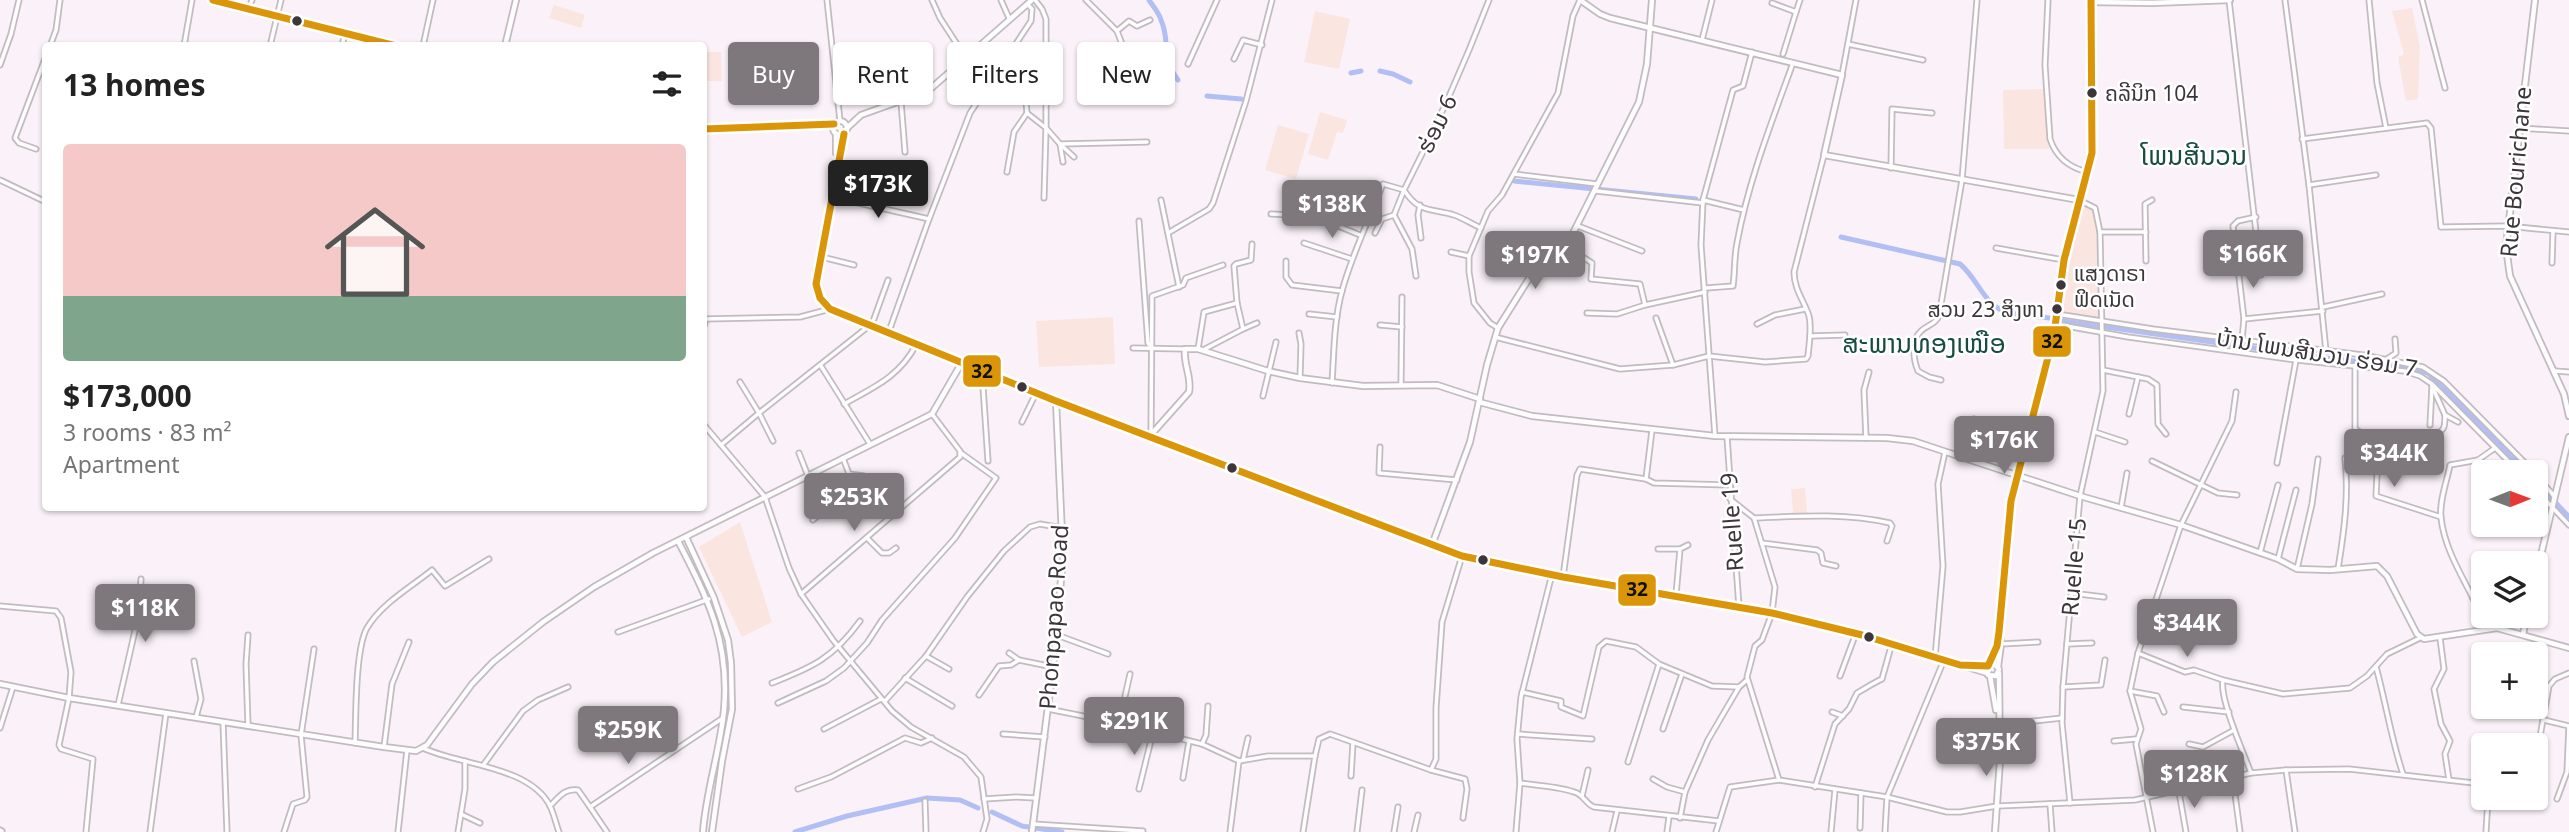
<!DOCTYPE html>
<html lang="en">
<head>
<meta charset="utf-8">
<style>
	body { margin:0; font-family:"Noto Sans","Noto Sans Lao",sans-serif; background:#f2f2f2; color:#222; height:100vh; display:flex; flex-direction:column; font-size:26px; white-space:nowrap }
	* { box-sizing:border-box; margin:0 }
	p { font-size:23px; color:#767676 }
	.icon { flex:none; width:38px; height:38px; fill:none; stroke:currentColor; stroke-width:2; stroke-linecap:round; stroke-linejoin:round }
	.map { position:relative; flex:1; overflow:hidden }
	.side { position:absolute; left:42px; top:42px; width:665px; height:469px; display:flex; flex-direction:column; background:#fff; border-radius:7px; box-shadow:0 2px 5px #0004 }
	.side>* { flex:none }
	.guide { position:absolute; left:728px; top:42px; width:665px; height:63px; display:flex; gap:14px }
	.needle { width:46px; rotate:89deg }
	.tools { position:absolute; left:2471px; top:460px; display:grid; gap:14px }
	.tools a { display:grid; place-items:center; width:77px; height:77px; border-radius:7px; background:#fff; box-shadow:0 2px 5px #0004; font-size:35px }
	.price { position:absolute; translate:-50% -60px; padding:0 16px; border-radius:7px; background:#7e787c; color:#fff; font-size:23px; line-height:46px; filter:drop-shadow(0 2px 4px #0008) }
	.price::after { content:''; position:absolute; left:50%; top:42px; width:21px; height:16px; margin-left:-10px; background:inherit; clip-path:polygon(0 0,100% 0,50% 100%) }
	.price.selected { background:#222; color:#fff }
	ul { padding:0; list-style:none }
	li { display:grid; align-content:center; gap:14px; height:371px; padding:0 21px }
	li+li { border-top:2px solid #e0e0e0 }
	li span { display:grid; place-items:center; height:217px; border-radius:7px; color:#555 }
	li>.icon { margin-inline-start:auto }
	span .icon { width:126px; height:126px; fill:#fffc; stroke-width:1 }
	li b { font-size:30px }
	h2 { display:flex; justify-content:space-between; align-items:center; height:84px; padding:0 21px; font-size:30px }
	.tag { padding:0 24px; border-radius:7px; background:#fff; box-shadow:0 2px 5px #0004; font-size:24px; line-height:63px }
	.tag.selected { background:#7e787c; color:#fff }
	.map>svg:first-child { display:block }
	.green { fill:#fbe5e1 }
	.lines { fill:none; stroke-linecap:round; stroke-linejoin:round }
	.canal { stroke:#b1bff5; stroke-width:5 }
	.minor-casing { stroke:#c2bbc0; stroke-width:7 }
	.tertiary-casing { stroke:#c2bbc0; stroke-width:8 }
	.minor { stroke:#fefdfe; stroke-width:3.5 }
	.tertiary { stroke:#fefdfe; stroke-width:4.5 }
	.bus-1-casing { stroke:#fff; stroke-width:12 }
	.bus-1 { stroke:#db9509; stroke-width:7 }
	.bus-dot { fill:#3c363a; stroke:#fff; stroke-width:2.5 }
	.labels { text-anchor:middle; stroke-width:5; stroke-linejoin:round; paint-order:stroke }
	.bus-label { font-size:21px; fill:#3c363a; stroke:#fff; text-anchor:start }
	.street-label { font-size:23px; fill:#3c363a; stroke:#fff }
	.quarter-label { font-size:26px; fill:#184c3f; stroke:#fff }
	.line-badge { stroke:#fff; stroke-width:2.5 }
	.pale-badge-label { font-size:19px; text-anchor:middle; font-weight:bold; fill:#111 }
</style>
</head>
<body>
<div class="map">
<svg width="2569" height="832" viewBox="0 0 2569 832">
	<rect width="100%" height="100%" fill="#faf2f8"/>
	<g class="green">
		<polygon points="554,5 585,15 581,28 549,18"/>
		<polygon points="2412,8 2420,47 2418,99 2406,101 2398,57 2404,54 2392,11"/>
		<polygon points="1315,11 1350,19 1339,69 1304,62"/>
		<polygon points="704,52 721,52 722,81 704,81"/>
		<polygon points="2045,89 2049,149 2004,149 2003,90"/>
		<polygon points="1320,112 1347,120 1343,133 1337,132 1328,160 1308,154"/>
		<polygon points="1278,125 1309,134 1296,179 1265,170"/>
		<polygon points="2079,200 2093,206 2098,215 2102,320 2057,314 2059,289"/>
		<polygon points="1113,317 1115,364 1039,367 1036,321"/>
		<polygon points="1805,488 1807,513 1793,514 1791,489"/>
		<polygon points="740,522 772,622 742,637 699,547"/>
	</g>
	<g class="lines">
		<g class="canal">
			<path d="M1149,0c4,6 10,13 12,20 10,22 -1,36 17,60"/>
			<polyline points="1380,71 1393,74 1410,82"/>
			<polyline points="1351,73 1361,71"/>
			<polyline points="1207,96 1241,99"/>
			<polyline points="1514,181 1696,199"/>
			<path d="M1841,237l119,27c13,11 19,26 31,39 12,13 41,12 58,15"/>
			<polyline points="2063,321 2325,358 2405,366 2428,373 2527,472"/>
			<polyline points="2536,482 2569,517"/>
			<polyline points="992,812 1022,826 1062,832"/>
			<polyline points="795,832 847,816 927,798 960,800 978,808"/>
		</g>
		<g class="minor-casing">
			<g id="minor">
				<polyline points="827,0 840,121"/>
				<polyline points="932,0 940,18 966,58"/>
				<polyline points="1001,0 1009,18"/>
				<polyline points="1035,0 1042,9 1046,19 1046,128 1060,144 1147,142"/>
				<polyline points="1086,0 1117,31 1139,88"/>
				<path d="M2048,0l-3,65 5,74c6,18 20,29 38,33"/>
				<polyline points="2229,0 2261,275"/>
				<polyline points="2285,0 2309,185 2326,351"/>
				<polyline points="2369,0 2377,83 2386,128"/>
				<polyline points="2422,0 2445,88"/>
				<polyline points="1772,3 1796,12 1800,0"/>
				<polyline points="249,8 252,0"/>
				<polyline points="1117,31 1129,21 1137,26 1150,20"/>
				<polyline points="1702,40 1712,0"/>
				<polyline points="1848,44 1923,60"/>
				<polyline points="50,46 56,30 60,0"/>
				<polyline points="184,46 192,0"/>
				<polyline points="270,46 281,0"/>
				<polyline points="342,46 345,33"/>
				<polyline points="423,46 433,0"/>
				<polyline points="1783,54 1796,12"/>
				<polyline points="1234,59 1243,40 1262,45"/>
				<polyline points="1188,64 1217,0"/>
				<polyline points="0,65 11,34 19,0"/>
				<polyline points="1133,72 1161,61"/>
				<polyline points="1842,75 1856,0"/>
				<polyline points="901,102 905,152"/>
				<polyline points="2519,128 2569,131"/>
				<polyline points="2302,139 2427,123 2431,128 2441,227 2507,226 2569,232"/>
				<polyline points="1060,144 1063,162"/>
				<polyline points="1061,145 1074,157"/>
				<polyline points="36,149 19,143 15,138 46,56"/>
				<polyline points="1891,168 1892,109 1932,113"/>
				<polyline points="1007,172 1014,132 1027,113"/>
				<polyline points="1514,174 1597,184"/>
				<polyline points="0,180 46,202"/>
				<polyline points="2309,185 2376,175"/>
				<polyline points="1596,191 1703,203"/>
				<polyline points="832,197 929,219"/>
				<polyline points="1044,198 1046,128 1027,113 1024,79 1045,77"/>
				<polyline points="1161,200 1179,287"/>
				<polyline points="1703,200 1744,210"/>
				<polyline points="1420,205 1418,215 1421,238"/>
				<polyline points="1271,214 1314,216 1360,235"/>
				<polyline points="1139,221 1148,343 1152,349"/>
				<polyline points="1578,226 1642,251"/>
				<polyline points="2100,232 2146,232"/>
				<polyline points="1168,233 1209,209 1213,203 1246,101 1272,0"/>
				<polyline points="1375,233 1382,219 1394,215"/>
				<polyline points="1304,243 1352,259"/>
				<polyline points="1566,246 1592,263 1591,279 1640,284 1645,305 1705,292"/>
				<polyline points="1996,248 2064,260"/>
				<polyline points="1451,252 1469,256"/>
				<polyline points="822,257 854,265"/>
				<polyline points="1286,261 1286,277 1292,285 1342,291"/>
				<polyline points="2146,261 2145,204 2152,200"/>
				<polyline points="2552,263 2553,231"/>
				<path d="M1416,276l-4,-27 -18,-34 10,-25c15,24 28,18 50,25 9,3 18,9 27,13"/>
				<path d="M1706,288l27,-2c2,-14 1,-29 4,-43 11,-61 35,-122 56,-180"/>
				<polyline points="2323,307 2382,294"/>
				<polyline points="1587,313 1617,314 1645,305"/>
				<polyline points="1309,314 1337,317"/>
				<polyline points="2057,314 2153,329 2363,355 2423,367 2444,381 2534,472"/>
				<polyline points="1656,318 1673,365"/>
				<polyline points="704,319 800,317 830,309"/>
				<polyline points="2244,319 2323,311"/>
				<polyline points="1757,324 1775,315 1805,309"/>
				<polyline points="2055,324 2128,337 2296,360 2404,371 2420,376 2432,384 2519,472"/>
				<polyline points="1380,325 1402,327"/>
				<polyline points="704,326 706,319"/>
				<polyline points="871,327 888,280"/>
				<polyline points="1498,328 1490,323 1474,303 1469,272 1469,256 1488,211 1502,195 1558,93 1573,16 1580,0"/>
				<polyline points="1243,329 1257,323"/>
				<polyline points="1299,333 1301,344 1300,378"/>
				<polyline points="888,334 929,219 970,113 1031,21 1032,9 1027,4"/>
				<polyline points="1810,336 1845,335"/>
				<path d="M1495,337l125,32 53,-4 36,-9 56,6 41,-3 2,-3c1,-12 4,-28 1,-40 -5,-15 -15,-27 -15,-44l30,-117"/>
				<polyline points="2242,339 2244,319 2233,226 2238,221 2256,217"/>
				<polyline points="1133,348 1185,349"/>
				<polyline points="1198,349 1204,312 1237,303"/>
				<polyline points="1203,350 1243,329 1237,303 1234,266 1236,264 1251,260 1252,244"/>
				<polyline points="2387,359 2396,353 2395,339"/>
				<polyline points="821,366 870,444"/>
				<polyline points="2355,366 2355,429 2360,432"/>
				<polyline points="2103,370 2148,379 2157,385 2158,424 2166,434"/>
				<polyline points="2555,371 2569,372"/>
				<polyline points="982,372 988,461"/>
				<path d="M1941,380l-12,-3 -11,-6c-5,-12 -7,-31 3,-40 7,-7 13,-5 18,-15l23,-136 15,-180"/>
				<polyline points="740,382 759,413 869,326"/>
				<path d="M1332,383c2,-31 2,-63 10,-92 10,-37 27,-71 41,-107l21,6c32,-62 60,-125 85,-190"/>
				<polyline points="1401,385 1402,297"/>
				<polyline points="2432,386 2445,415 2458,422"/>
				<polyline points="1263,396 1276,342"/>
				<path d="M844,404c30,-17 55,-27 72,-59"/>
				<polyline points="2129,414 2138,377"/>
				<polyline points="1974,419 1996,432 2026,441"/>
				<polyline points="1022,422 1036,393"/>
				<polyline points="704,425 765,497 789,568 801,594 833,640 892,711 911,727 964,757 981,777 987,819 983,832"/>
				<polyline points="2430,425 2432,386"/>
				<polyline points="2095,432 2125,442"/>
				<polyline points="1151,433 1152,296 1183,285 1186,278 1223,265"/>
				<path d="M2433,435c12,-4 12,-8 12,-20"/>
				<polyline points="1715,436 1701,245 1703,200 1733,90 1743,86 1752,52"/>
				<polyline points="1727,437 1739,607"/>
				<polyline points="1866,438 1864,390 1869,372"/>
				<polyline points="2372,442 2372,468 2377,475 2376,496 2441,517"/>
				<polyline points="721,445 759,413 773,441"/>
				<polyline points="1380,447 1379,473 1457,480"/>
				<polyline points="799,453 822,512 813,520"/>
				<polyline points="843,458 849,474 864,476 878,501"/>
				<polyline points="2478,460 2481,501"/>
				<polyline points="2152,461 2218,493 2237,495"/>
				<polyline points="2277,463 2296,360"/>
				<polyline points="2536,475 2554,496"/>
				<polyline points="1646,479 1652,430"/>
				<polyline points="2536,490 2569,525"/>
				<polyline points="1730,499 1754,518 1775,587 1772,613 1762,640 1755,646 1747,677 1779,780"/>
				<polyline points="820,505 835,508"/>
				<polyline points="2121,508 2127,473"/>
				<path d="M1754,518c47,-2 91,-5 136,5l2,3 -5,15"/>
				<polyline points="867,538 882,553 889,553 896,548"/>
				<polyline points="1762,543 1817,550 1821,553 1823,563 1836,566"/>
				<polyline points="1658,549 1680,549 1688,545"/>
				<polyline points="2260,553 2278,485"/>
				<polyline points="2278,559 2296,490"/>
				<polyline points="2297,569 2312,504 2318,459"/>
				<path d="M2338,569c6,-37 11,-73 7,-111"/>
				<polyline points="1563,577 1577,475 1580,469 1646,479 1654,483 1729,485"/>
				<polyline points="2071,593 2104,597"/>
				<polyline points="801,594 960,457 960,451 932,414"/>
				<polyline points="1676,595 1680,549"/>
				<polyline points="2154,603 2209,611"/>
				<polyline points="0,606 56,611 61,618 71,672 69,698 59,745 61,749 93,759 86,832"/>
				<path d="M2486,628c-13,-38 -40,-69 -45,-110 -2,-17 6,-37 9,-53l28,-5 17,-12"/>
				<polyline points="618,632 709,599"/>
				<polyline points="248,635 246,664 248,726"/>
				<polyline points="1057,635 1108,654"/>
				<polyline points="2440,638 2444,669 2434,689 2441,724 2450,741 2445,754 2449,780"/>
				<polyline points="2001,644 2038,642"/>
				<polyline points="2067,644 2092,643"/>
				<polyline points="1009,653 1019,660 1053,667"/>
				<polyline points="2138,653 2185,672 2194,670 2223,680"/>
				<polyline points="926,656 949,669"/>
				<polyline points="1935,658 1943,566 1938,484 1945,452"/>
				<polyline points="194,661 201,699 196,717"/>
				<path d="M2376,667c10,36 15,72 27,107"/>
				<polyline points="1840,676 1856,633"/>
				<polyline points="905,678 952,706"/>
				<path d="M772,683c41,-16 61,-25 88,-62"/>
				<polyline points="2063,687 2101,685 2105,660"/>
				<polyline points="2130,691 2157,696 2164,712"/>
				<polyline points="1522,692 1561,701 1561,707 1583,716 1599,647 1606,641 1636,647 1659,664 1712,686 1739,687"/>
				<polyline points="979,695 999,666 1011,665 1019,660"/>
				<polyline points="885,701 926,656 967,597 1004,551 1030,527 1040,524 1062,528"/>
				<polyline points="778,703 826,681 844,668 867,643 882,620 955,538 996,478 961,453"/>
				<polyline points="118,705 139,613 141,579"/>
				<polyline points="2183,707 2229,712"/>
				<polyline points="1048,709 1118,723 1202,744 1239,761 1268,756 1315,756 1319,739 1330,734 1431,770 1436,759 1436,708 1442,622 1462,556"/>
				<polyline points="1832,712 1843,716"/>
				<polyline points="2544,720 2569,726 2567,772 2557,799"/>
				<polyline points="223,722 227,832"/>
				<polyline points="2025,722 2062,718"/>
				<polyline points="1119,723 1130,674"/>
				<polyline points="0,728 13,687"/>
				<polyline points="824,729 881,699"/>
				<polyline points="1663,729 1682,674"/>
				<polyline points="1003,734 1045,737"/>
				<polyline points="1518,734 1592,739"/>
				<polyline points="2114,741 2136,739"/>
				<path d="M355,743c1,-26 0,-94 12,-115 14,-24 44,-41 65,-58l13,16 44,-27"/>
				<polyline points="1202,744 1206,735 1208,706"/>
				<polyline points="2189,744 2203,747 2234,730"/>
				<polyline points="384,747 392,684 409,642"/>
				<path d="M423,748c36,17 107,18 127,58 4,8 6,18 9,26"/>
				<polyline points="2536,759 2549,686 2555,679 2569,673"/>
				<polyline points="1243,760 1248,738"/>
				<polyline points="1628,762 1659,664"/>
				<polyline points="484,764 523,711 538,700 568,687"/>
				<polyline points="1431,770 1465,779 1467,789 1463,818"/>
				<polyline points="2286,770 2295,832"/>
				<path d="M2251,773c-7,-19 -32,-75 -28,-93l60,14 67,-6 17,-12 20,-22 33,-16"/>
				<polyline points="1351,776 1353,743"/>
				<polyline points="1183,778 1189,741"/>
				<polyline points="1653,779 1667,787 1685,792"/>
				<polyline points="2233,779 2240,832"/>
				<path d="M1520,783c19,3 40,3 57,10 8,4 9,11 17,14l125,14"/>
				<path d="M1815,787l20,-63 14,-15 8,-16c9,-5 16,-10 25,-14l10,-36"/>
				<polyline points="798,789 831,777 905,738 921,743 932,738"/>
				<polyline points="1139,789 1153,732"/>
				<polyline points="2179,792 2186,832"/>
				<polyline points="1582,796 1588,770"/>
				<polyline points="984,799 1016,797 1036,798"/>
				<polyline points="925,801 926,832"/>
				<polyline points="2070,803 2062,723 2063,687 2080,496 2103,391 2100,232 2095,208 2079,200"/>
				<polyline points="2050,804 2052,832"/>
				<path d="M550,806c9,-9 15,-18 28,-16l12,17 133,-89"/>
				<polyline points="590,807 607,832"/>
				<polyline points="461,814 480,823"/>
				<polyline points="1680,818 1685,792 1708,740 1739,687 1747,680"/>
				<polyline points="1033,824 1143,831"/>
				<polyline points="1860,828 1861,793"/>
				<polyline points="0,830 2,831"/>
				<polyline points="150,832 166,713"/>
				<polyline points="284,832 293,804 305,800 307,797 301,735 314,649"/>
				<polyline points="398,832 407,750"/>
				<polyline points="458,832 465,789 465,761"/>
				<polyline points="1230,832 1239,761"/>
				<polyline points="1303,832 1315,756"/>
				<polyline points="1357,832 1362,790"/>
				<polyline points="1394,832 1398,807"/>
				<polyline points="1414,832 1418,815"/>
				<polyline points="1516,832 1520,783 1517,739 1521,697 1552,574"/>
				<polyline points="1612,832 1617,811"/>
				<polyline points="1667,832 1669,817"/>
				<polyline points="1716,832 1730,787 1779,780 1887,797 1947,812 1960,812 1997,806 2135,800 2251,773 2286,770 2349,769 2483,784"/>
				<polyline points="1831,832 1835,790"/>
				<polyline points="1885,832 1887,797 1944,660"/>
				<polyline points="2153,832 2136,744 2141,729 2130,691 2138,653 2181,525 2232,421 2236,392"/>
				<polyline points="2486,832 2488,798"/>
			</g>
		</g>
		<g class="tertiary-casing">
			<g id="tertiary">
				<polyline points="213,0 398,46"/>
				<polyline points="1580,0 1600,14 1610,18 1842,75 1824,155 2079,200"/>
				<polyline points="2535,0 2506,247 2510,276 2564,394 2569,416"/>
				<polyline points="2091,2 2152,3 2230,0"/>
				<polyline points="505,46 516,0"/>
				<circle cx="840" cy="128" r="7"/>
				<polyline points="847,128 861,115 928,91 1032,0"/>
				<polyline points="704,129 834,124"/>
				<polyline points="836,134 836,153"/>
				<path d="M844,134l-28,150c1,11 4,19 14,25l226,92 406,155 101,21 209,36 90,22 125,38"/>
				<polyline points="1479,402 1532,416 1715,436 1887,438 1913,441 2080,496 2181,525 2278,559 2297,569 2330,570 2377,566 2387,576 2417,634 2424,639 2497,628 2569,648"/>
				<path d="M1149,437l40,-45c3,-15 -6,-28 -4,-43h13l70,22 32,7 63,8 74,-1 43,14"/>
				<polyline points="686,537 714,598 728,640 731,663 732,709 722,761 712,832"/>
				<path d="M678,541c30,58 52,101 46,169 -4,41 -18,81 -21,122"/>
				<polyline points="1432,545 1470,442 1487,365 1498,328 1530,277 1569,241 1639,102 1647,64 1652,0"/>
				<polyline points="2536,576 2569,437"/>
				<polyline points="2523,634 2527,616"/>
				<polyline points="1988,666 1997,646 1999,632 2011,501 2054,334 2064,260 2092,153 2091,0"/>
				<polyline points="1988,666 1988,675 1996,676 1999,669 1995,665 1990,665"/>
				<polyline points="1998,667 2001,644 2000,636"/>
				<polyline points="1990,676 1996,710"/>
				<polyline points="0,684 69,698 384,747 416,751 427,745 472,684 493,662 543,622 594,587 653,553 932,414 961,364"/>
				<polyline points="1032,832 1053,667 1063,558 1056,401"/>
				<polyline points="1995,832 2000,760 1999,673"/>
			</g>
		</g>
		<use href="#minor" class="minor"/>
		<use href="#tertiary" class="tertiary"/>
		<g class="bus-1-casing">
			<g id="bus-1">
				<polyline points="213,0 396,46"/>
				<polyline points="704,129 834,124"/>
				<polyline points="844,134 816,284 820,298 830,309 1056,401 1462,556 1563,577 1772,613 1862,635 1960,665 1988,666 1997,646 1999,632 2011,501 2054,334 2064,260 2092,153 2091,0"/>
			</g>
		</g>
		<use href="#bus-1" class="bus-1"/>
	</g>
	<g class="bus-dot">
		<circle cx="297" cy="21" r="6"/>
		<circle cx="2092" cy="93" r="6"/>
		<circle cx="2061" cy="285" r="6"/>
		<circle cx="2057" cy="309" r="6"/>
		<circle cx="1022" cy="387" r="6"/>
		<circle cx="1232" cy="468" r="6"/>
		<circle cx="1483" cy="560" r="6"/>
		<circle cx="1869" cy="637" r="6"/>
	</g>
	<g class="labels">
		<g class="bus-label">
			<text x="2105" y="101">ຄລີນິກ 104</text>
			<text x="2074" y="281">ແສງດາຣາ<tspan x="2074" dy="26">ຟິດເນັດ</tspan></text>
			<text x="2044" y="317" text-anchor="end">ສວນ 23 ສິງຫາ</text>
		</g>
		<g class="street-label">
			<text transform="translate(1437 124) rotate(-64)" y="8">ຮ່ອມ 6</text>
			<text transform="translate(2516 172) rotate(-85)" y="8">Rue Bourichane</text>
			<text transform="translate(2317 353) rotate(9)" y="8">ບ້ານ ໂພນສີນວນ ຮ່ອມ 7</text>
			<text transform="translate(1732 522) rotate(-94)" y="8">Ruelle 19</text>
			<text transform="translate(2074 567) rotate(-85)" y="8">Ruelle 15</text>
			<text transform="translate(1054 617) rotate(-86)" y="8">Phonpapao Road</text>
		</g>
		<g class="quarter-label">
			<text x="2194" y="165">ໂພນສີນວນ</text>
			<text x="1924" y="353">ສະພານທອງເໝືອ</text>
		</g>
	</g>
	<g class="line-badge">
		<rect x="2032" y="325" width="40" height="33" rx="7" fill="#db9509"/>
		<rect x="962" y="354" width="40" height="34" rx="7" fill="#db9509"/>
		<rect x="1617" y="573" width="40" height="34" rx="7" fill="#db9509"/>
	</g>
	<g class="pale-badge-label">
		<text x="2052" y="348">32</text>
		<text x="982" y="378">32</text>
		<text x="1637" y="596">32</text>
	</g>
</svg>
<div class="tools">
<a><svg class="needle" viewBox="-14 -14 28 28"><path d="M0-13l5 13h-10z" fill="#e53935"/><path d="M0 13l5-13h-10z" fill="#767676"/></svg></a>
<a><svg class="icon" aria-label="layers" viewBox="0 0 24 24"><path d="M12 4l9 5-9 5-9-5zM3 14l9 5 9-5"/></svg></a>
<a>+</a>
<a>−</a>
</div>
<b class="price selected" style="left:878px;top:220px">$173K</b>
<b class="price" style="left:1332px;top:240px">$138K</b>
<b class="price" style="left:2253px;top:290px">$166K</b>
<b class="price" style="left:1535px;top:291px">$197K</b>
<b class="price" style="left:2004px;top:476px">$176K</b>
<b class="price" style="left:2394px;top:489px">$344K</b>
<b class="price" style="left:854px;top:533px">$253K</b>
<b class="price" style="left:145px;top:644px">$118K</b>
<b class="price" style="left:2187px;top:659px">$344K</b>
<b class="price" style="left:1134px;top:757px">$291K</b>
<b class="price" style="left:628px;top:766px">$259K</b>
<b class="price" style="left:1986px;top:778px">$375K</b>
<b class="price" style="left:2194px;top:810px">$128K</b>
<div class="guide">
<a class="tag selected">Buy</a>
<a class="tag">Rent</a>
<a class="tag">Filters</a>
<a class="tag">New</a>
</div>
<section class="side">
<h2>13 homes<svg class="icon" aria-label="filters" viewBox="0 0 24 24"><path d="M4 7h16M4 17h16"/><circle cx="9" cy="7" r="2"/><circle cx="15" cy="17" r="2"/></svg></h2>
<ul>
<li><span style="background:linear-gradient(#f6c9c9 70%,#7fa58c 0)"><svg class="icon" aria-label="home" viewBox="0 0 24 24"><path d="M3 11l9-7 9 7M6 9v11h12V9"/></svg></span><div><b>$173,000</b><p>3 rooms · 83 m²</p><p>Apartment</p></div></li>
</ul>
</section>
</div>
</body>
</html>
